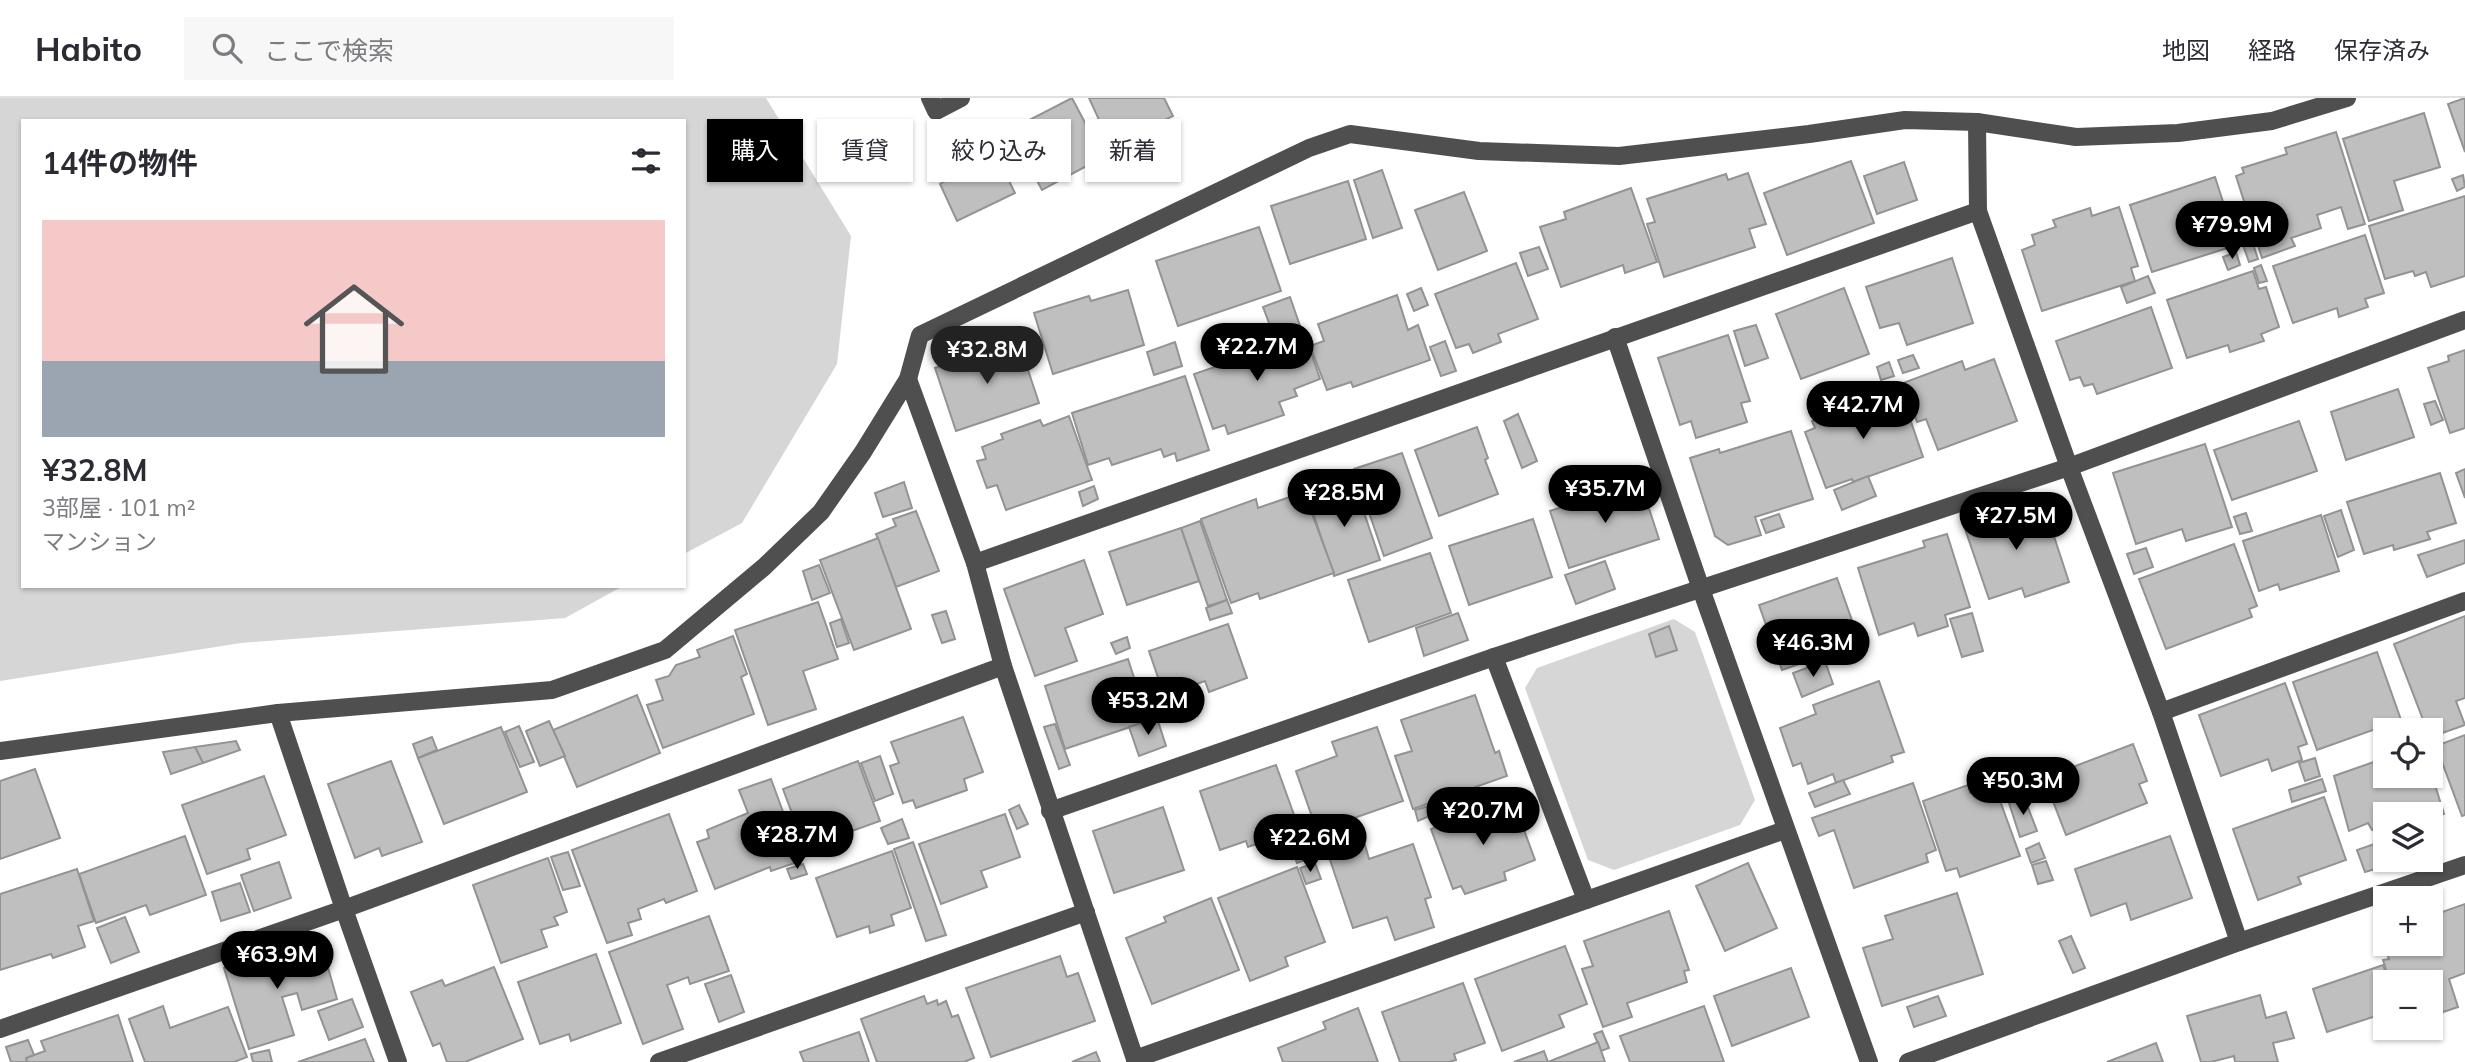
<!DOCTYPE html>
<html lang="ja">
<head>
<meta charset="utf-8">
<style>
	body { margin:0; font-family:Mulish,"Noto Sans JP",sans-serif; background:#f7f7f7; color:#2b2b33; height:100vh; display:flex; flex-direction:column; font-size:26px; white-space:nowrap }
	* { box-sizing:border-box; margin:0 }
	p { font-size:23px; color:#7c7c81 }
	.icon { flex:none; width:38px; height:38px; fill:none; stroke:currentColor; stroke-width:2; stroke-linecap:round; stroke-linejoin:round }
	.map { position:relative; flex:1; overflow:hidden }
	.details { position:absolute; left:21px; top:21px; width:665px; height:469px; display:flex; flex-direction:column; background:#fff; border-radius:0px; box-shadow:0 2px 5px #0004 }
	.details>* { flex:none }
	.top-card { position:absolute; left:707px; top:21px; width:665px; height:63px; display:flex; gap:14px }
	.tools { position:absolute; left:2373px; top:620px; display:grid; gap:14px }
	.tools a { display:grid; place-items:center; width:70px; height:70px; border-radius:0px; background:#fff; box-shadow:0 2px 5px #0004; font-size:35px }
	.price { position:absolute; translate:-50% -60px; padding:0 16px; border-radius:24px; background:#000; color:#fff; font-size:23px; line-height:46px; filter:drop-shadow(0 2px 4px #0008) }
	.price::after { content:''; position:absolute; left:50%; top:42px; width:21px; height:16px; margin-left:-10px; background:inherit; clip-path:polygon(0 0,100% 0,50% 100%) }
	.price.on { background:#222; color:#fff }
	ul { padding:0; list-style:none }
	li { display:grid; align-content:center; gap:14px; height:371px; padding:0 21px }
	li span { display:grid; place-items:center; height:217px; border-radius:0px; color:#555 }
	li>.icon { margin-inline-start:auto }
	span .icon { width:126px; height:126px; fill:#fffc; stroke-width:1 }
	li b { font-size:30px }
	h2 { display:flex; justify-content:space-between; align-items:center; height:84px; padding:0 21px; font-size:30px }
	.chip { padding:0 24px; border-radius:0px; background:#fff; box-shadow:0 2px 5px #0004; font-size:24px; line-height:63px }
	.chip.on { background:#000; color:#fff }
	header { display:flex; align-items:center; gap:42px; box-sizing:border-box; height:98px; padding:0 35px; background:#fff; border-bottom:2px solid #e1e1e2 }
	header strong { font-size:33px }
	nav { display:flex; gap:38px; margin-inline-start:auto; font-size:24px }
	.search { width:490px; height:63px; background:#f7f7f7; display:flex; align-items:center; gap:18px; box-sizing:border-box; padding:0 24px; border-radius:0px; color:#7c7c81; font-size:26px }
	.map>svg:first-child { display:block }
	.green { fill:#d6d6d6 }
	.building { fill:#bfbfbf; stroke:#939393; stroke-width:2 }
	.lines { fill:none; stroke-linecap:round; stroke-linejoin:round }
	.minor { stroke:#4f4f4f; stroke-width:18 }
</style>
</head>
<body>
<header>
<strong>Habito</strong>
<div class="search"><svg class="icon" aria-label="search" viewBox="0 0 24 24"><circle cx="10" cy="10" r="6"/><path d="M15 15l6 6"/></svg>ここで検索</div>
<nav><a>地図</a><a>経路</a><a>保存済み</a></nav>
</header>
<div class="map">
<svg width="2465" height="964" viewBox="0 0 2465 964">
	<rect width="100%" height="100%" fill="#fff"/>
	<g class="green">
		<polygon points="0,0 766,0 851,138 837,266 742,425 684,456 684,23 23,23 23,488 623,488 565,520 241,545 0,583"/>
		<polygon points="1674,521 1695,534 1755,702 1740,727 1614,772 1588,762 1525,590 1537,570"/>
	</g>
	<g class="building">
		<polygon points="1072,0 1100,53 1093,56 1096,63 1042,92 1010,32"/>
		<polygon points="1089,0 1164,0 1173,18 1111,48"/>
		<polygon points="2465,0 2465,54 2448,6"/>
		<polygon points="2424,15 2440,69 2394,83 2403,112 2369,123 2343,41"/>
		<polygon points="2336,34 2365,126 2348,131 2341,109 2317,117 2321,130 2291,140 2295,148 2262,160 2236,78 2244,75 2242,70 2287,56 2285,50"/>
		<polygon points="989,42 1015,95 957,123 940,86 950,80 943,65"/>
		<polygon points="1851,63 1874,125 1787,157 1764,95"/>
		<polygon points="1904,64 1917,102 1877,116 1864,78"/>
		<polygon points="1382,72 1402,130 1373,140 1354,82"/>
		<polygon points="1748,75 1766,126 1749,131 1755,149 1664,179 1647,126 1655,124 1647,101 1726,76 1728,82"/>
		<polygon points="2463,77 2465,89 2457,93 2452,81"/>
		<polygon points="2215,79 2237,147 2152,174 2130,107"/>
		<polygon points="1348,83 1366,141 1290,166 1271,108"/>
		<polygon points="1631,90 1657,164 1625,175 1623,167 1561,189 1540,129 1566,121 1564,114"/>
		<polygon points="1464,94 1487,153 1438,172 1415,112"/>
		<polygon points="2465,98 2465,178 2431,189 2426,174 2415,178 2413,173 2385,181 2369,128"/>
		<polygon points="2119,109 2138,168 2131,170 2135,183 2042,213 2022,152 2035,147 2032,137 2056,129 2053,122 2090,110 2092,118"/>
		<polygon points="2247,128 2258,161 2249,164 2237,130"/>
		<polygon points="1259,129 1281,193 1178,228 1156,163"/>
		<polygon points="2365,137 2384,195 2365,201 2368,209 2339,219 2337,210 2293,225 2273,168"/>
		<polygon points="1539,149 1548,171 1528,178 1520,155"/>
		<polygon points="2236,154 2240,167 2228,172 2223,159"/>
		<polygon points="1952,160 1973,225 1907,247 1899,225 1880,230 1866,189"/>
		<polygon points="1516,165 1538,221 1498,236 1501,244 1473,255 1469,246 1456,250 1435,196"/>
		<polygon points="2261,167 2267,183 2259,185 2254,170"/>
		<polygon points="2253,173 2259,191 2266,189 2279,229 2261,236 2264,243 2230,254 2228,247 2187,260 2167,202"/>
		<polygon points="2148,178 2155,195 2127,205 2121,189"/>
		<polygon points="1421,190 1428,207 1414,213 1407,196"/>
		<polygon points="1844,190 1869,256 1801,281 1776,216"/>
		<polygon points="1128,192 1144,247 1053,276 1034,215 1089,198 1091,203"/>
		<polygon points="1397,197 1408,232 1418,227 1430,262 1353,289 1351,284 1327,292 1310,248 1324,243 1318,226"/>
		<polygon points="1290,199 1300,228 1274,238 1263,209"/>
		<polygon points="2151,209 2172,270 2097,296 2093,286 2084,288 2080,279 2070,282 2056,243"/>
		<polygon points="1756,227 1768,260 1745,268 1734,233"/>
		<polygon points="1303,231 1320,281 1294,291 1297,298 1279,304 1284,317 1228,336 1225,327 1213,331 1194,276 1273,249 1271,242"/>
		<polygon points="1728,237 1750,303 1741,305 1747,324 1696,340 1691,323 1680,327 1658,260"/>
		<polygon points="1018,242 1039,305 956,333 935,270"/>
		<polygon points="1445,243 1456,273 1441,278 1430,249"/>
		<polygon points="1175,244 1182,268 1154,277 1147,254"/>
		<polygon points="2465,252 2465,330 2450,335 2428,270 2449,263 2448,258"/>
		<polygon points="1913,257 1919,270 1903,275 1898,262"/>
		<polygon points="1994,261 2017,323 1938,352 1926,321 1917,324 1903,285 1962,263 1965,272"/>
		<polygon points="1889,264 1894,278 1881,282 1877,269"/>
		<polygon points="1185,278 1209,352 1177,363 1175,355 1164,359 1161,351 1112,367 1109,360 1088,367 1072,315"/>
		<polygon points="2398,291 2414,339 2346,362 2331,314"/>
		<polygon points="1894,293 1901,311 1906,309 1923,359 1853,384 1852,381 1826,390 1805,334 1815,330 1812,323"/>
		<polygon points="2435,303 2443,322 2431,327 2424,306"/>
		<polygon points="1518,316 1537,363 1522,370 1504,323"/>
		<polygon points="1069,318 1092,382 1006,412 997,387 987,390 977,363 986,361 982,349 1003,341 1001,336 1040,322 1043,328"/>
		<polygon points="2299,323 2317,373 2232,402 2214,352"/>
		<polygon points="1477,329 1488,360 1485,362 1498,396 1439,418 1415,352"/>
		<polygon points="1791,333 1813,401 1755,419 1761,437 1728,447 1715,438 1690,360 1719,351 1720,355"/>
		<polygon points="2205,346 2232,429 2186,443 2182,431 2136,446 2113,375"/>
		<polygon points="1402,355 1432,440 1384,458 1354,371"/>
		<polygon points="2465,371 2465,400 2456,375"/>
		<polygon points="2440,375 2456,425 2427,434 2430,441 2394,452 2393,447 2364,456 2347,404"/>
		<polygon points="1868,378 1876,398 1842,412 1834,392"/>
		<polygon points="1640,383 1659,441 1569,470 1550,413"/>
		<polygon points="904,384 912,410 883,419 875,395"/>
		<polygon points="1354,385 1380,462 1334,478 1308,400"/>
		<polygon points="1094,388 1098,401 1083,408 1079,394"/>
		<polygon points="1304,394 1334,475 1260,501 1258,495 1231,505 1201,421 1256,401 1258,410"/>
		<polygon points="2018,406 2021,415 2044,408 2069,484 2025,499 2022,490 1989,501 1963,425"/>
		<polygon points="2341,412 2354,452 2338,459 2324,418"/>
		<polygon points="916,413 939,473 896,489 876,436 896,428 893,421"/>
		<polygon points="2246,415 2252,433 2240,436 2234,419"/>
		<polygon points="1779,416 1784,429 1766,435 1761,422"/>
		<polygon points="2321,417 2339,473 2280,492 2278,486 2259,493 2243,443"/>
		<polygon points="1533,421 1552,479 1469,507 1449,448"/>
		<polygon points="1200,423 1227,502 1208,508 1181,430"/>
		<polygon points="1181,430 1199,483 1127,507 1109,454"/>
		<polygon points="1947,436 1970,509 1945,517 1948,528 1918,538 1914,525 1879,537 1858,470 1925,449 1923,443"/>
		<polygon points="878,440 911,531 854,552 820,462"/>
		<polygon points="2465,442 2465,465 2427,479 2418,457"/>
		<polygon points="2234,446 2257,508 2249,511 2252,519 2166,551 2139,481"/>
		<polygon points="2146,450 2153,469 2134,476 2127,456"/>
		<polygon points="1430,455 1451,515 1369,544 1348,482"/>
		<polygon points="1084,462 1103,516 1065,530 1077,563 1035,578 1004,491"/>
		<polygon points="1605,463 1615,491 1576,506 1565,477"/>
		<polygon points="819,467 830,495 812,502 803,473"/>
		<polygon points="1837,480 1860,545 1782,572 1759,507"/>
		<polygon points="1227,502 1232,515 1210,522 1206,510"/>
		<polygon points="818,504 838,561 803,573 816,611 768,627 735,532"/>
		<polygon points="946,513 955,541 942,545 932,517"/>
		<polygon points="1458,515 1468,542 1424,558 1416,530"/>
		<polygon points="1972,515 1983,553 1962,559 1950,521"/>
		<polygon points="2465,518 2465,600 2456,603 2465,627 2431,639 2431,632 2427,632 2394,546"/>
		<polygon points="841,521 849,545 837,549 830,525"/>
		<polygon points="1228,526 1247,580 1209,594 1205,583 1164,597 1149,553"/>
		<polygon points="1669,528 1677,552 1656,559 1649,536"/>
		<polygon points="733,538 747,576 741,579 754,616 663,650 647,607 663,602 656,582 669,578 676,567 700,559 697,552"/>
		<polygon points="1127,539 1130,550 1116,556 1111,545"/>
		<polygon points="2377,554 2401,622 2317,652 2293,584"/>
		<polygon points="1128,561 1148,623 1065,651 1045,588"/>
		<polygon points="1825,563 1833,586 1802,599 1793,575"/>
		<polygon points="1879,583 1904,654 1891,658 1893,664 1836,685 1833,676 1808,686 1801,665 1793,668 1780,630 1816,616 1813,607"/>
		<polygon points="2285,585 2307,646 2298,649 2302,662 2272,673 2268,661 2221,678 2199,617"/>
		<polygon points="637,597 660,655 577,689 553,632"/>
		<polygon points="1475,597 1495,655 1499,653 1507,678 1413,711 1395,658 1412,653 1401,622"/>
		<polygon points="963,619 983,674 964,681 967,692 916,710 913,702 903,705 890,668 899,665 891,644"/>
		<polygon points="1157,620 1166,648 1139,658 1129,629"/>
		<polygon points="549,623 565,658 540,668 526,633"/>
		<polygon points="2417,623 2420,632 2402,632 2400,629"/>
		<polygon points="1055,626 1070,667 1059,671 1044,629"/>
		<polygon points="519,628 534,664 520,669 505,634"/>
		<polygon points="501,629 527,694 444,726 418,660"/>
		<polygon points="1377,629 1403,703 1317,733 1296,673 1337,658 1332,644"/>
		<polygon points="2465,637 2465,717 2462,718 2436,648"/>
		<polygon points="432,639 437,652 418,660 413,646"/>
		<polygon points="236,643 240,652 203,665 195,649"/>
		<polygon points="2133,646 2147,683 2139,686 2147,705 2066,737 2044,680"/>
		<polygon points="195,649 203,665 171,676 163,654"/>
		<polygon points="880,658 893,696 875,703 861,665"/>
		<polygon points="2315,660 2320,678 2305,683 2299,665"/>
		<polygon points="2385,660 2385,677 2431,677 2431,674 2444,716 2431,721 2431,716 2385,716 2385,727 2372,732 2368,725 2349,733 2334,678"/>
		<polygon points="391,663 422,744 382,758 379,750 355,760 328,686"/>
		<polygon points="858,663 880,723 805,750 783,691"/>
		<polygon points="1276,667 1297,725 1291,728 1293,733 1248,749 1246,743 1220,752 1200,693"/>
		<polygon points="35,671 60,740 0,761 0,683"/>
		<polygon points="264,678 286,737 247,751 250,761 207,776 182,707"/>
		<polygon points="771,681 801,763 771,773 770,769 715,791 697,744 709,740 707,732 748,715 739,692"/>
		<polygon points="2322,681 2326,693 2292,704 2289,692"/>
		<polygon points="1843,682 1850,696 1815,709 1809,695"/>
		<polygon points="1913,685 1936,752 1926,756 1928,764 1854,790 1834,732 1819,738 1812,720"/>
		<polygon points="1994,686 2020,758 1960,779 1957,770 1946,773 1923,703 1968,687 1970,695"/>
		<polygon points="2024,699 2037,733 2020,739 2009,705"/>
		<polygon points="2324,699 2346,762 2298,779 2301,786 2258,802 2233,731"/>
		<polygon points="1513,702 1535,762 1504,774 1506,782 1465,796 1461,788 1453,791 1431,731"/>
		<polygon points="1019,707 1028,726 1017,731 1009,712"/>
		<polygon points="1429,708 1432,717 1418,723 1415,712"/>
		<polygon points="1163,709 1184,772 1114,795 1093,733"/>
		<polygon points="669,716 697,793 666,805 664,801 638,811 641,821 628,825 632,837 607,845 572,752"/>
		<polygon points="1005,716 1020,759 981,773 987,789 941,806 919,746"/>
		<polygon points="902,721 909,740 888,746 881,730"/>
		<polygon points="185,738 206,797 150,817 146,807 96,825 79,776"/>
		<polygon points="2170,738 2192,800 2131,822 2126,805 2091,818 2075,771"/>
		<polygon points="913,744 946,837 926,843 894,751"/>
		<polygon points="1307,745 1313,759 1297,765 1291,751"/>
		<polygon points="2039,745 2045,760 2031,765 2026,751"/>
		<polygon points="2377,745 2385,768 2365,774 2357,752"/>
		<polygon points="1413,746 1431,799 1425,801 1434,829 1395,842 1387,819 1353,830 1329,759 1365,747 1369,761"/>
		<polygon points="892,753 911,810 891,817 894,827 870,835 869,828 837,839 816,780"/>
		<polygon points="568,754 580,788 563,792 551,759"/>
		<polygon points="548,760 567,814 554,819 558,827 541,832 547,849 501,865 473,787"/>
		<polygon points="2046,763 2053,782 2038,786 2032,767"/>
		<polygon points="279,764 291,800 254,813 241,777"/>
		<polygon points="1315,765 1321,781 1306,786 1300,770"/>
		<polygon points="1748,765 1777,830 1725,853 1696,788"/>
		<polygon points="803,766 807,776 791,781 787,771"/>
		<polygon points="1297,769 1325,844 1285,859 1288,868 1250,883 1218,800"/>
		<polygon points="77,771 94,823 78,828 85,849 53,860 51,856 0,872 0,796"/>
		<polygon points="240,785 250,814 221,823 212,794"/>
		<polygon points="1957,795 1983,876 1882,908 1863,850 1893,841 1885,818"/>
		<polygon points="1211,800 1239,872 1152,906 1126,840 1166,824 1164,819"/>
		<polygon points="2465,806 2465,875 2449,881 2458,909 2431,918 2431,884 2390,884 2383,862 2389,861 2379,835 2385,833 2385,845 2431,845 2431,818"/>
		<polygon points="1669,813 1689,872 1684,873 1687,884 1627,905 1632,919 1603,929 1582,871 1593,868 1584,843"/>
		<polygon points="709,818 729,873 690,886 688,879 667,887 683,931 643,946 609,854"/>
		<polygon points="125,819 139,854 111,865 97,830"/>
		<polygon points="2071,838 2085,870 2073,875 2059,843"/>
		<polygon points="306,845 311,863 325,859 337,901 302,912 297,895 282,899 294,937 249,951 224,870"/>
		<polygon points="1565,848 1587,906 1559,917 1564,929 1502,953 1475,881"/>
		<polygon points="596,856 621,925 571,943 569,936 540,946 518,884"/>
		<polygon points="1060,858 1067,879 1078,875 1095,923 991,959 966,890"/>
		<polygon points="2383,867 2389,884 2385,884 2385,915 2327,934 2313,891"/>
		<polygon points="494,869 523,941 465,964 447,964 440,945 433,948 411,894 442,882 445,888"/>
		<polygon points="1791,870 1809,919 1732,948 1714,898"/>
		<polygon points="731,877 744,914 719,924 705,886"/>
		<polygon points="1463,885 1485,945 1454,956 1456,962 1449,964 1400,964 1382,914"/>
		<polygon points="2260,897 2266,920 2286,914 2294,940 2273,945 2278,964 2235,964 2234,958 2211,964 2201,964 2187,918"/>
		<polygon points="924,898 927,906 937,902 938,907 946,903 952,919 958,917 974,960 964,964 877,964 861,921"/>
		<polygon points="1938,898 1946,918 1914,929 1907,909"/>
		<polygon points="352,901 363,929 329,942 318,913"/>
		<polygon points="163,908 170,930 228,909 247,959 234,964 145,964 129,921"/>
		<polygon points="1704,908 1724,964 1630,964 1620,938"/>
		<polygon points="1358,910 1378,964 1283,964 1278,950 1326,931 1323,924"/>
		<polygon points="118,917 133,964 27,964 26,960 45,953 41,943"/>
		<polygon points="1602,933 1609,950 1601,953 1594,936"/>
		<polygon points="859,934 869,964 804,964 800,954"/>
		<polygon points="365,941 374,964 298,964"/>
		<polygon points="28,942 34,957 26,960 27,964 11,964 6,949"/>
		<polygon points="1598,944 1605,964 1514,964 1544,953 1548,964"/>
		<polygon points="2156,945 2163,964 2107,964"/>
		<polygon points="269,952 272,964 253,964 251,956"/>
		<polygon points="1096,954 1100,964 1072,964"/>
	</g>
	<g class="lines">
		<g class="minor">
			<polyline points="930,0 936,13 961,0"/>
			<polyline points="1978,113 2069,369 2161,614 2239,844"/>
			<polyline points="1615,239 1701,491 1869,964"/>
			<polyline points="908,281 975,465 1003,568 1136,964"/>
			<polyline points="975,465 1978,113 1977,24"/>
			<polyline points="1494,559 1586,802"/>
			<polyline points="2161,614 2465,503"/>
			<polyline points="278,615 344,811 398,964"/>
			<polyline points="0,653 278,615 552,592 665,552 764,469 821,414 863,354 908,281 920,237 1309,50 1350,36 1479,53 1619,58 1809,36 1905,22 1977,24 2076,39 2178,35 2272,23 2347,0"/>
			<polyline points="1050,713 1494,559 2069,369 2465,222"/>
			<polyline points="0,931 344,811 1003,568"/>
			<polyline points="1135,961 1785,732"/>
			<polyline points="659,964 1086,814"/>
			<polyline points="1908,964 2239,844 2465,767"/>
		</g>
	</g>
</svg>
<div class="tools">
<a><svg class="icon" aria-label="locate" viewBox="0 0 24 24"><circle cx="12" cy="12" r="6"/><path d="M12 2v4M12 18v4M2 12h4M18 12h4"/></svg></a>
<a><svg class="icon" aria-label="layers" viewBox="0 0 24 24"><path d="M12 4l9 5-9 5-9-5zM3 14l9 5 9-5"/></svg></a>
<a>+</a>
<a>−</a>
</div>
<b class="price" style="left:2232px;top:163px">¥79.9M</b>
<b class="price" style="left:1257px;top:285px">¥22.7M</b>
<b class="price on" style="left:987px;top:288px">¥32.8M</b>
<b class="price" style="left:1863px;top:343px">¥42.7M</b>
<b class="price" style="left:1605px;top:427px">¥35.7M</b>
<b class="price" style="left:1344px;top:431px">¥28.5M</b>
<b class="price" style="left:2016px;top:454px">¥27.5M</b>
<b class="price" style="left:1813px;top:581px">¥46.3M</b>
<b class="price" style="left:1148px;top:639px">¥53.2M</b>
<b class="price" style="left:2023px;top:719px">¥50.3M</b>
<b class="price" style="left:1483px;top:749px">¥20.7M</b>
<b class="price" style="left:797px;top:773px">¥28.7M</b>
<b class="price" style="left:1310px;top:776px">¥22.6M</b>
<b class="price" style="left:277px;top:893px">¥63.9M</b>
<div class="top-card">
<a class="chip on">購入</a>
<a class="chip">賃貸</a>
<a class="chip">絞り込み</a>
<a class="chip">新着</a>
</div>
<section class="details">
<h2>14件の物件<svg class="icon" aria-label="filters" viewBox="0 0 24 24"><path d="M4 7h16M4 17h16"/><circle cx="9" cy="7" r="2"/><circle cx="15" cy="17" r="2"/></svg></h2>
<ul>
<li><span style="background:linear-gradient(#f6c9c9 65%,#9aa5b1 0)"><svg class="icon" aria-label="home" viewBox="0 0 24 24"><path d="M3 11l9-7 9 7M6 9v11h12V9"/></svg></span><div><b>¥32.8M</b><p>3部屋 · 101 m²</p><p>マンション</p></div></li>
</ul>
</section>
</div>
</body>
</html>
